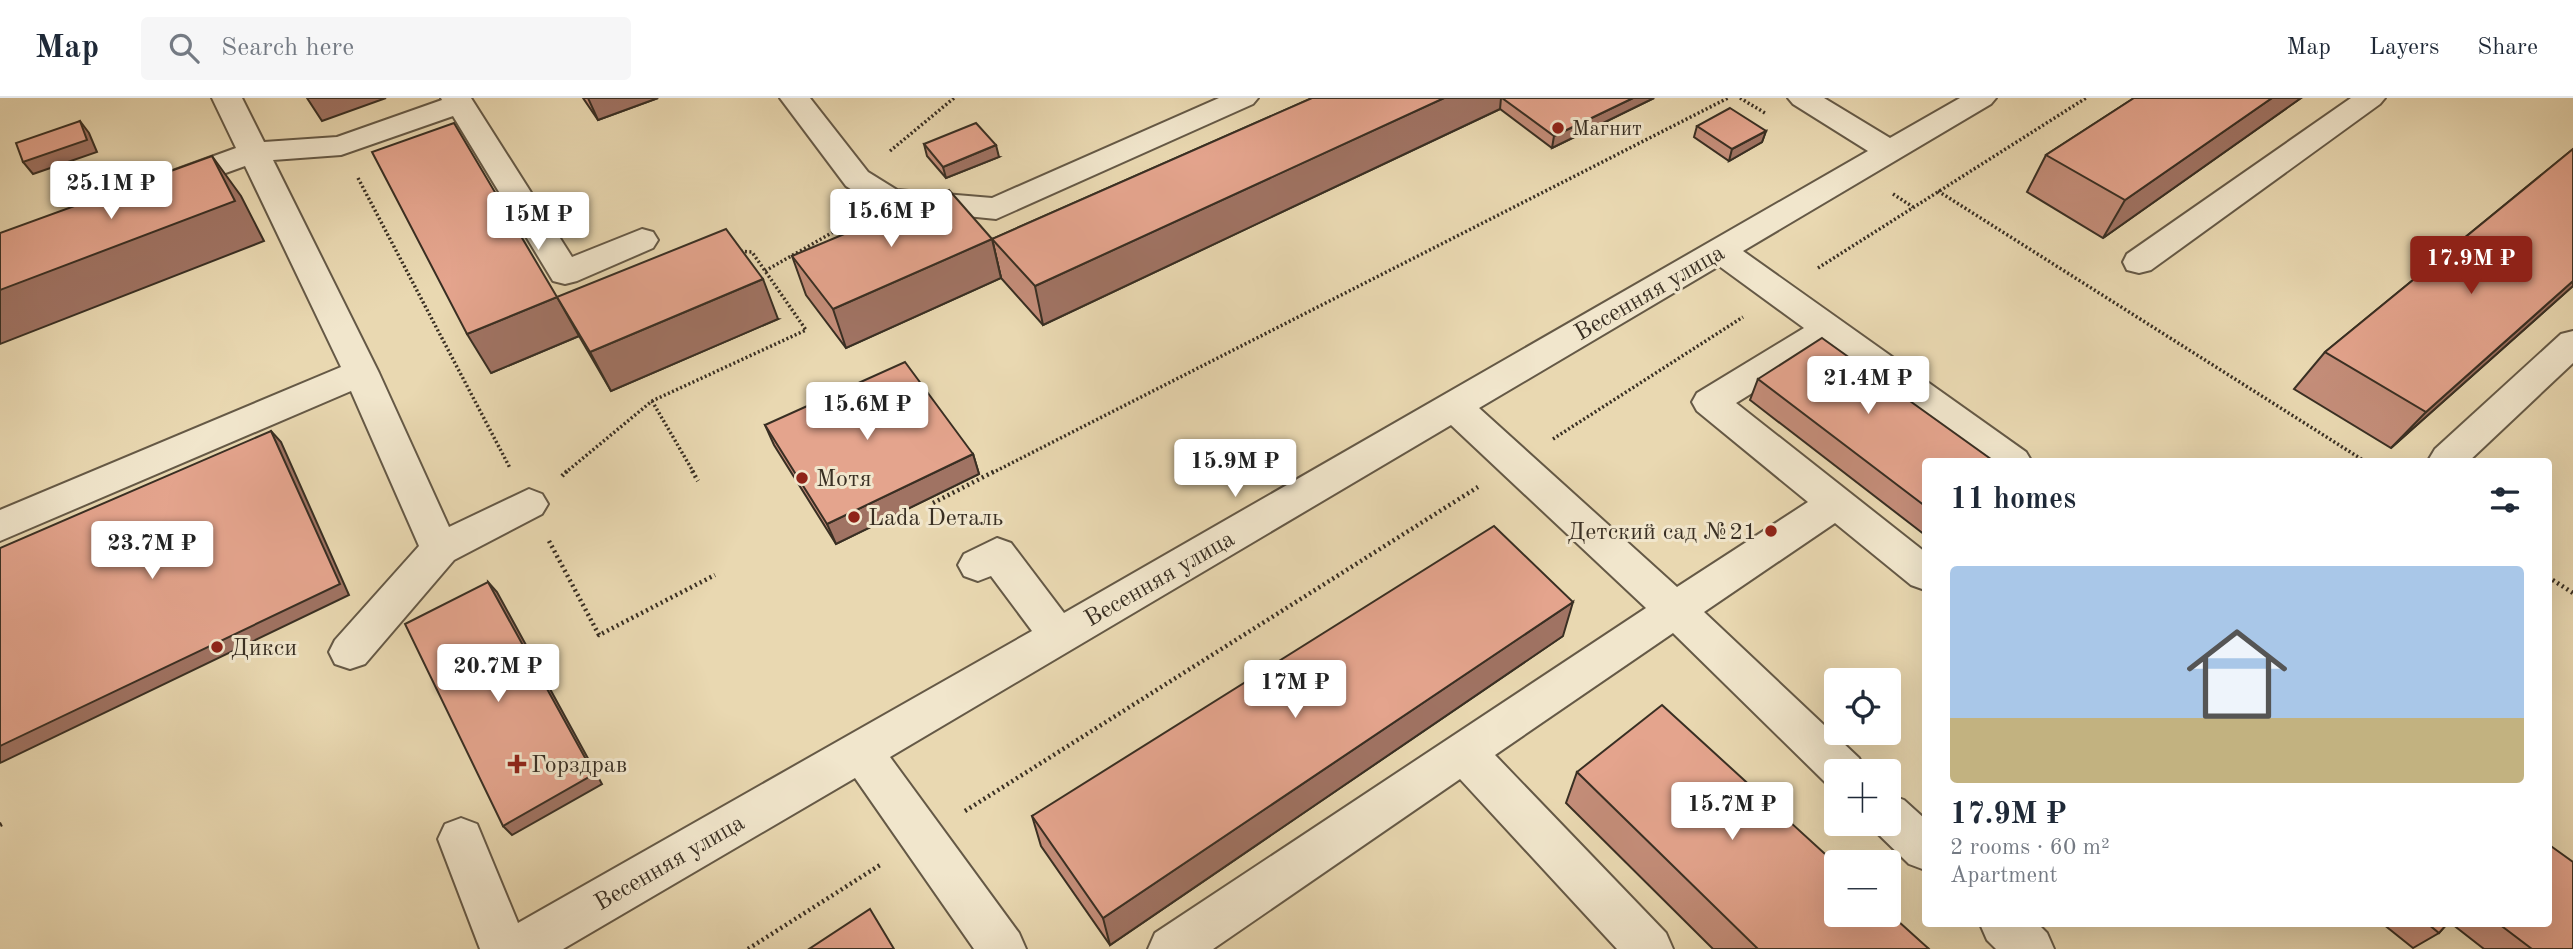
<!DOCTYPE html>
<html lang="en">
<head>
<meta charset="utf-8">
<style>
	body { margin:0; font-family:"Old Standard TT",serif; background:#f6f6f7; color:#1f2937; height:100vh; display:flex; flex-direction:column; font-size:26px; white-space:nowrap }
	* { box-sizing:border-box; margin:0 }
	p { font-size:23px; color:#747a83 }
	.icon { flex:none; width:38px; height:38px; fill:none; stroke:currentColor; stroke-width:2; stroke-linecap:round; stroke-linejoin:round }
	.map { position:relative; flex:1; overflow:hidden }
	.drawer { position:absolute; left:1922px; top:360px; width:630px; height:469px; display:flex; flex-direction:column; background:#fff; border-radius:7px; box-shadow:0 7px 28px #0002 }
	.drawer>* { flex:none }
	.tools { position:absolute; left:1824px; top:570px; display:grid; gap:14px }
	.tools a { display:grid; place-items:center; width:77px; height:77px; border-radius:7px; background:#fff; box-shadow:0 7px 28px #0002; font-size:35px }
	.price { position:absolute; translate:-50% -60px; padding:0 16px; border-radius:7px; background:#fff; color:#222; font-size:23px; line-height:46px; filter:drop-shadow(0 2px 4px #0008) }
	.price::after { content:''; position:absolute; left:50%; top:42px; width:21px; height:16px; margin-left:-10px; background:inherit; clip-path:polygon(0 0,100% 0,50% 100%) }
	.price.active { background:#8f2418; color:#fff }
	ul { padding:0; list-style:none }
	li { display:grid; align-content:center; gap:14px; height:371px; padding:0 28px }
	li span { display:grid; place-items:center; height:217px; border-radius:7px; color:#555 }
	li>.icon { margin-inline-start:auto }
	span .icon { width:126px; height:126px; fill:#fffc; stroke-width:1 }
	li b { font-size:30px }
	h2 { display:flex; justify-content:space-between; align-items:center; height:84px; padding:0 28px; font-size:30px }
	header { display:flex; align-items:center; gap:42px; box-sizing:border-box; height:98px; padding:0 35px; background:#fff; border-bottom:2px solid #e0e1e3 }
	header strong { font-size:33px }
	nav { display:flex; gap:38px; margin-inline-start:auto; font-size:24px }
	.search { width:490px; height:63px; background:#f6f6f7; display:flex; align-items:center; gap:18px; box-sizing:border-box; padding:0 24px; border-radius:7px; color:#747a83; font-size:26px }
	.map>svg:first-child { display:block }
	.lines { fill:none; stroke-linecap:round; stroke-linejoin:round }
	.minor-casing { stroke:#655946; stroke-width:4 }
	.path-far1 { stroke:#392f23; stroke-width:3.5; stroke-dasharray:2 2.5; stroke-linecap:butt }
	.path { stroke:#392f23; stroke-width:4.5; stroke-dasharray:2 3.5; stroke-linecap:butt }
	.minor { fill:#f1e6cc; fill-rule:evenodd }
	.wall { fill:#c48d79; stroke:#392f23; stroke-width:2 }
	.shaded-wall { fill:#a07363; stroke:#392f23; stroke-width:2 }
	.building { fill:#e4a48d; stroke:#392f23; stroke-width:2 }
	.poi-dot { fill:#8f2418; stroke:#f1e6cc; stroke-width:2.5 }
	.labels { text-anchor:middle; stroke-width:6; stroke-linejoin:round; paint-order:stroke }
	.far-poi-label { font-size:21px; fill:#392f23; stroke:#f1e6cc; text-anchor:start }
	.street-label { font-size:24px; fill:#392f23; stroke:#f1e6cc }
	.poi-label { font-size:24px; fill:#392f23; stroke:#f1e6cc; text-anchor:start }
</style>
</head>
<body>
<header>
<strong>Map</strong>
<div class="search"><svg class="icon" aria-label="search" viewBox="0 0 24 24"><circle cx="10" cy="10" r="6"/><path d="M15 15l6 6"/></svg>Search here</div>
<nav><a>Map</a><a>Layers</a><a>Share</a></nav>
</header>
<div class="map">
<svg width="2573" height="851" viewBox="0 0 2573 851">
	<rect width="100%" height="100%" fill="#e9d8b1"/>
	<filter id="stains"><feTurbulence type="fractalNoise" baseFrequency=".00286" numOctaves="4"/><feColorMatrix values="0 0 0 0 .2 0 0 0 0 .09 0 0 0 0 .02 0 0 0 .5 -.17"/></filter>
	<radialGradient id="worn" r=".72"><stop offset=".6" stop-color="#630" stop-opacity="0"/><stop offset="1" stop-color="#630" stop-opacity=".3"/></radialGradient>
	<g class="lines">
		<g class="minor-casing">
			<g id="minor">
				<polygon points="212,0 242,0 264,44 337,39 442,2 441,0 471,0 572,159 642,131 653,134 658,142 653,150 577,183 565,186 553,183 453,18 341,57 273,62 379,275 449,429 529,391 542,396 548,406 542,416 454,462 365,566 350,571 335,566 329,554 335,542 419,448 351,293 0,443 0,412 341,269 245,68 170,95 159,92 154,85 159,78 236,50"/>
				<polygon points="780,0 810,0 868,74 897,92 992,100 1219,0 1258,0 1253,6 996,121 878,109 846,88"/>
				<path d="M1788,0h36l66,40 70,-40h36l-5,6 -248,147 283,201 6,10h-46l-158,-116 -92,57 189,149v38l-14,-5 -76,-62 -131,89 155,146 7,14h-30v17l-7,-3 -156,-153 -178,122 171,178 7,16h-56l-157,-170 -247,170h-65l7,-16 491,-325 -195,-183 -561,332 129,176 7,16h-52l-119,-171 -292,171h-83l-42,-110 7,-15 16,-6 16,6 41,99 514,-292 -41,-55 -13,5 -14,-5 -6,-11 6,-11 33,-16 14,5 53,70 804,-462 -75,-47zM1719,168l85,62 -107,65 -5,9 5,9 111,91 -131,85 -198,-179z"/>
				<polygon points="2351,0 2385,0 2380,6 2151,172 2139,175 2127,172 2123,164 2127,156"/>
				<polygon points="2573,233 2573,265 2468,364 2431,364 2429,361 2435,351 2561,236"/>
				<polygon points="1888,696 1904,702 1925,721 1925,772 1909,766 1872,730 1870,726 1888,726"/>
				<polygon points="1980,826 2038,826 2047,835 2054,851 1996,851 1987,842"/>
			</g>
		</g>
		<g class="path-far1">
			<polyline points="1740,0 1765,15"/>
			<polyline points="890,53 954,0"/>
			<polyline points="358,80 510,370"/>
			<polyline points="1938,93 2366,364"/>
			<polyline points="1893,96 1913,109"/>
			<polyline points="1818,170 2086,0"/>
			<polyline points="765,173 849,125"/>
			<polyline points="652,303 694,375"/>
			<polyline points="1553,341 1743,219"/>
			<polyline points="565,375 652,303 806,232 752,154 737,153"/>
			<polyline points="992,375 1728,0"/>
		</g>
		<g class="path">
			<polyline points="692,373 698,383"/>
			<polyline points="562,378 567,373"/>
			<polyline points="933,405 995,373"/>
			<polyline points="549,443 599,537 715,477"/>
			<polyline points="2548,479 2573,495"/>
			<polyline points="965,713 1478,389"/>
			<polyline points="0,727 4,725"/>
			<polyline points="748,851 880,767"/>
		</g>
		<use href="#minor" class="minor"/>
	</g>
	<g class="wall">
		<polygon points="583,0 658,0 598,22"/>
		<polygon points="1312,0 1654,0 1552,50 1500,11 1043,227 1001,180 992,141"/>
		<polygon points="2134,0 2301,0 2103,140 2027,94 2046,57"/>
		<polygon points="1697,28 1766,33 1762,44 1729,63 1694,39"/>
		<polygon points="924,46 999,59 946,80 927,58"/>
		<polygon points="2573,51 2573,188 2391,350 2294,291 2325,254"/>
		<polygon points="992,141 1001,180 846,250 806,197 792,158"/>
		<polygon points="557,199 778,221 611,293 579,238 491,275"/>
		<polygon points="1758,281 1925,364 1925,437 1750,302"/>
		<polygon points="765,327 973,356 979,376 836,446 774,347"/>
		<polygon points="1563,538 1110,847 1041,748 1032,718"/>
		<polygon points="1577,674 1929,851 1713,851 1566,705"/>
		<polygon points="2383,826 2447,826 2439,835 2413,850"/>
		<polygon points="2452,826 2548,826 2573,851 2484,851"/>
	</g>
	<g class="shaded-wall">
		<polygon points="307,0 386,0 322,23"/>
		<polygon points="588,0 658,0 598,22"/>
		<polygon points="1444,0 1501,0 1500,11 1043,227 1035,188"/>
		<polygon points="1633,0 1654,0 1552,50 1554,38"/>
		<polygon points="2272,0 2301,0 2103,140 2125,102"/>
		<polygon points="80,23 89,35 97,54 33,76 23,64"/>
		<polygon points="1766,33 1762,44 1729,63 1732,51"/>
		<polygon points="996,47 999,59 946,80 943,69"/>
		<polygon points="212,58 241,98 264,143 0,246 0,192"/>
		<polygon points="992,141 1001,180 846,250 833,211"/>
		<polygon points="763,181 778,221 611,293 590,254"/>
		<polygon points="2573,183 2573,188 2391,350 2426,314"/>
		<polygon points="557,199 579,238 491,275 467,236"/>
		<polygon points="271,333 281,344 349,497 0,665 0,648"/>
		<polygon points="973,356 979,376 836,446 827,426"/>
		<polygon points="488,484 497,494 602,686 512,737 503,728"/>
		<polygon points="1573,504 1563,538 1110,847 1103,820"/>
	</g>
	<g class="building">
		<polygon points="1312,0 1444,0 1035,188 992,141"/>
		<polygon points="1502,0 1633,0 1554,38"/>
		<polygon points="2134,0 2272,0 2125,102 2046,57"/>
		<polygon points="1730,10 1766,33 1732,51 1697,28"/>
		<polygon points="80,23 87,42 23,64 16,45"/>
		<polygon points="454,25 557,199 726,131 763,181 590,254 557,199 467,236 372,54"/>
		<polygon points="976,25 996,47 943,69 924,46"/>
		<polygon points="2573,51 2573,183 2426,314 2325,254"/>
		<polygon points="212,58 235,103 0,192 0,135"/>
		<polygon points="949,92 992,141 833,211 792,158"/>
		<polygon points="1822,240 1995,364 1925,364 1925,408 1758,281"/>
		<polygon points="905,264 973,356 827,426 765,327"/>
		<polygon points="271,333 340,486 0,648 0,450"/>
		<polygon points="1494,428 1573,504 1103,820 1032,718"/>
		<polygon points="488,484 594,676 503,728 405,526"/>
		<polygon points="1662,607 1836,766 1836,817 1888,817 1888,814 1929,851 1758,851 1577,674"/>
		<polygon points="2548,746 2573,764 2573,851 2532,851 2499,826 2548,826"/>
		<polygon points="870,811 894,851 809,851"/>
		<polygon points="2428,826 2447,826 2439,835"/>
	</g>
	<g class="poi-dot">
		<circle cx="1558" cy="30" r="7"/>
		<circle cx="802" cy="380" r="7"/>
		<circle cx="854" cy="419" r="7"/>
		<circle cx="1771" cy="433" r="7"/>
		<circle cx="217" cy="549" r="7"/>
		<path d="M513.5 655.5h7v7h7v7h-7v7h-7v-7h-7v-7h7z"/>
	</g>
	<g class="labels">
		<g class="far-poi-label">
			<text x="1572" y="37">Магнит</text>
		</g>
		<g class="street-label">
			<text transform="translate(1649 194) rotate(-30)" y="8">Весенняя улица</text>
			<text transform="translate(1159 480) rotate(-30)" y="8">Весенняя улица</text>
			<text transform="translate(669 764) rotate(-30)" y="8">Весенняя улица</text>
		</g>
		<g class="poi-label">
			<text x="816" y="388">Мотя</text>
			<text x="868" y="427">Lada Dеталь</text>
			<text x="1757" y="441" text-anchor="end">Детский сад №21</text>
			<text x="231" y="557">Дикси</text>
			<text x="531" y="674">Горздрав</text>
		</g>
	</g>
	<rect width="100%" height="100%" filter="url(#stains)"/>
	<rect width="100%" height="100%" fill="url(#worn)"/>
</svg>
<div class="tools">
<a><svg class="icon" aria-label="locate" viewBox="0 0 24 24"><circle cx="12" cy="12" r="6"/><path d="M12 2v4M12 18v4M2 12h4M18 12h4"/></svg></a>
<a>+</a>
<a>−</a>
</div>
<b class="price" style="left:111px;top:123px">25.1M ₽</b>
<b class="price" style="left:891px;top:151px">15.6M ₽</b>
<b class="price" style="left:538px;top:154px">15M ₽</b>
<b class="price active" style="left:2471px;top:198px">17.9M ₽</b>
<b class="price" style="left:1868px;top:318px">21.4M ₽</b>
<b class="price" style="left:867px;top:344px">15.6M ₽</b>
<b class="price" style="left:1235px;top:401px">15.9M ₽</b>
<b class="price" style="left:152px;top:483px">23.7M ₽</b>
<b class="price" style="left:498px;top:606px">20.7M ₽</b>
<b class="price" style="left:1295px;top:622px">17M ₽</b>
<b class="price" style="left:1732px;top:744px">15.7M ₽</b>
<section class="drawer">
<h2>11 homes<svg class="icon" aria-label="filters" viewBox="0 0 24 24"><path d="M4 7h16M4 17h16"/><circle cx="9" cy="7" r="2"/><circle cx="15" cy="17" r="2"/></svg></h2>
<ul>
<li><span style="background:linear-gradient(#a9c7e8 70%,#c2b280 0)"><svg class="icon" aria-label="home" viewBox="0 0 24 24"><path d="M3 11l9-7 9 7M6 9v11h12V9"/></svg></span><div><b>17.9M ₽</b><p>2 rooms · 60 m²</p><p>Apartment</p></div></li>
</ul>
</section>
</div>
</body>
</html>
